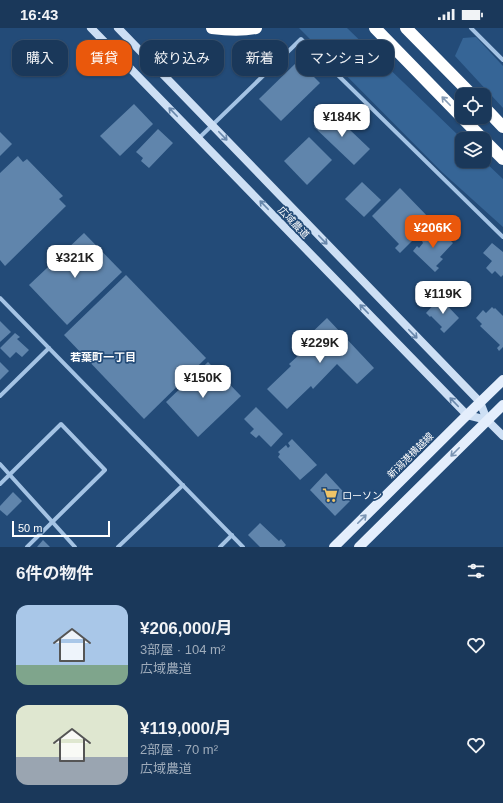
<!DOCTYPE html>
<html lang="ja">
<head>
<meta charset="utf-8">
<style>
	body { margin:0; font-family:Arial,"Noto Sans JP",sans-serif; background:#233f60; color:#f1f3f6; height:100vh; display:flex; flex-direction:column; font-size:15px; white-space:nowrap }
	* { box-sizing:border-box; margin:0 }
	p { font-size:13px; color:#9facbb }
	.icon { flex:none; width:22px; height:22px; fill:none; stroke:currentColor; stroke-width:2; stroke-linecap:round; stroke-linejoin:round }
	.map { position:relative; height:519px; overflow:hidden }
	.sheet { display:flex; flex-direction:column; background:#1a385a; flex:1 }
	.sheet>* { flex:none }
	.hud { position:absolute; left:12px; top:12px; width:479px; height:36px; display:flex; gap:8px }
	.tools { position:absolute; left:455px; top:60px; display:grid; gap:8px }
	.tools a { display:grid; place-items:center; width:36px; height:36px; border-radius:8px; background:#1a385a; box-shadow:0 1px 3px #0004,0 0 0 1px #385270; font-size:20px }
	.scale { position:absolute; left:12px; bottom:10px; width:98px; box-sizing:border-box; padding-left:4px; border:2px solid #fff; border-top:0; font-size:11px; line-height:14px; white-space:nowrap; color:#fff; -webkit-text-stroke:3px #234b78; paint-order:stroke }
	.price { position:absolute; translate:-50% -34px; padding:0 9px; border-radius:8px; background:#fff; color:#222; font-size:13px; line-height:26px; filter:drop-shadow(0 1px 2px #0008) }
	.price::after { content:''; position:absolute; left:50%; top:24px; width:12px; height:9px; margin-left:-6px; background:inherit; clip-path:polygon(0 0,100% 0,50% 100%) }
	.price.selected { background:#ea580c; color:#fff }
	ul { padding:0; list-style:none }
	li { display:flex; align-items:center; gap:12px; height:100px; padding:0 16px }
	li span { display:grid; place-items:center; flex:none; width:112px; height:80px; border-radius:12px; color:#555 }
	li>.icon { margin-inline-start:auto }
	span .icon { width:48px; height:48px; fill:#fffc; stroke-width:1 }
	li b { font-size:17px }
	h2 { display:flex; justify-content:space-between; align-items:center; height:48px; padding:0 16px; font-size:17px }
	.pill { padding:0 14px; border-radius:12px; background:#1a385a; box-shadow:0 1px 3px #0004,0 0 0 1px #385270; font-size:14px; line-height:36px }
	.pill.selected { background:#ea580c; color:#fff }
	.status { display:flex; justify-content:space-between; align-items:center; height:28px; padding:0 20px; background:#1a385a; direction:ltr }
	.status svg { height:11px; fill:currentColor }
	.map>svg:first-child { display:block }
	.green { fill:#366596 }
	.building { fill:#6085ac }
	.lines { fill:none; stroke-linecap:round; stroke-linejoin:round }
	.street { stroke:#a4c3e4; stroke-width:4 }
	.secondary { stroke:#cddff4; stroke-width:8 }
	.primary { stroke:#e4eefc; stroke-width:10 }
	.highway { stroke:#fff; stroke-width:12 }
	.oneway { stroke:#869cb5 }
	.oneway2 { stroke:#6786aa }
	.oneway3 { stroke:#7a94b3 }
	.labels { text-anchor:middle; stroke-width:3.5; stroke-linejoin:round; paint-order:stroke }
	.street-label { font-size:10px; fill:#fff; stroke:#234b78 }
	.poi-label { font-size:10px; fill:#fff; stroke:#234b78; text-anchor:start }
	.neighbourhood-label { font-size:11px; font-weight:bold; fill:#fff; stroke:#234b78 }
</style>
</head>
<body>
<div class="status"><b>16:43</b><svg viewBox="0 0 49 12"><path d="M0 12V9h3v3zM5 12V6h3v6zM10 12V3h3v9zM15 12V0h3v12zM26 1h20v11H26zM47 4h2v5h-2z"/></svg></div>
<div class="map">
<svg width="503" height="519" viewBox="0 0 503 519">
	<rect width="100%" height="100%" fill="#234b78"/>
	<g class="green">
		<polygon points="299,0 347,0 459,108 462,111 462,133 484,133 503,151 503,199 442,144"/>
		<polygon points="476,9 503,38 503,80 455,28 463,10"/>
	</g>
	<g class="building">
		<polygon points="298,33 320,55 281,93 259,71"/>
		<polygon points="134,76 153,96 120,128 100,108"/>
		<polygon points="329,82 370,121 354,137 314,99"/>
		<polygon points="158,101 173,115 149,140 141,133 143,130 136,124"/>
		<polygon points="0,104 12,116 0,128"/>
		<polygon points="309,109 332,132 307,157 284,133"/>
		<polygon points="18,128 23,134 27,131 63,168 59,171 66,178 5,238 0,232 0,145"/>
		<polygon points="362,154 381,172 364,189 345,171"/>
		<polygon points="400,160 432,193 400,225 395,220 399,216 372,188"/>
		<polygon points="440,202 453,215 440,229 443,231 436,238 439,240 435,244 413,223 417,218 419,220 423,215 422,213 432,203 436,206"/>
		<polygon points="84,205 122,244 67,297 29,257"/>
		<polygon points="492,215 503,224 503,247 501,249 495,243 492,246 486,240 492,233 483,225"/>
		<polygon points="126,247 206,330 144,391 64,307"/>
		<polygon points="440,270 459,290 444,305 440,301 442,299 431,288 430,289 426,285"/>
		<polygon points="492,279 494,281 495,280 503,288 503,319 499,323 497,320 500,317 480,298 482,296 476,290 483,282 486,285"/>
		<polygon points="327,290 374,340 357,356 337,336 313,361 311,358 287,381 267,361 291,338 289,336 299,327 300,328 310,319 304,312"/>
		<polygon points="0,293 11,304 0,314"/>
		<polygon points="15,305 20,309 17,311 29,322 22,329 16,324 10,330 0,320"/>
		<polygon points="0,334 9,343 0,352"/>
		<polygon points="208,334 241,368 198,409 166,374"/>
		<polygon points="256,379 283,406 271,419 259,407 256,410 250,405 254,401 244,391"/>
		<polygon points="292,411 317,437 300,452 278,429 280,426 278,424 286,417 288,420 290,418 288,415"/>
		<polygon points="326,445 351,472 335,488 310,462"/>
		<polygon points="13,464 22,473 7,488 0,482 0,478"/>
		<polygon points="260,495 279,513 281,511 286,517 284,519 260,519 248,507"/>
		<polygon points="43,512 50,519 37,519"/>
	</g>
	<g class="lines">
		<g class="street">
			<polyline points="471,0 503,32"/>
			<polyline points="199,110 301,11 503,209"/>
			<polyline points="0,270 243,519"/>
			<polyline points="0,368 49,320"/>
			<polyline points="0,436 75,519"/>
			<polyline points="0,456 61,396 105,442 27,519"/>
			<polyline points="118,519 183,457"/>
			<polyline points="220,519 232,507"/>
		</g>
		<g class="secondary">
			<polyline points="91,0 467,387 487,392"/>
			<polyline points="118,0 480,374 487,392 503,408"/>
		</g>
		<g class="primary">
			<polyline points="334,519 467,387 503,352"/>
			<polyline points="359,519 503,377"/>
		</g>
		<g class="highway">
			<path d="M212,0c15,2 29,3 44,0"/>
			<polyline points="375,0 483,111"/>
			<polyline points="406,0 472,67"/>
			<polyline points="484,79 503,99"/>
			<polyline points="484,112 503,131"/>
		</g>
	</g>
	<defs><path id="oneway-shaft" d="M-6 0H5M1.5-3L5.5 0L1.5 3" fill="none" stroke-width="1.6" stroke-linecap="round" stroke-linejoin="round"/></defs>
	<use class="oneway" href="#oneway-shaft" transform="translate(446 73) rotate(-134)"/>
	<g class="oneway2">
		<use href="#oneway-shaft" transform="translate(173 84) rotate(-134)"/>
		<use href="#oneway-shaft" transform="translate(223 108) rotate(46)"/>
		<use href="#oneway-shaft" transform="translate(264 177) rotate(-134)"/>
		<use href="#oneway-shaft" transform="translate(323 212) rotate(46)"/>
		<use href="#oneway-shaft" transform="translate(364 281) rotate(-134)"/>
		<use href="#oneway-shaft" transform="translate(413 306) rotate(46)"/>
		<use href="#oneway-shaft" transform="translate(454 374) rotate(-134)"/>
	</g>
	<g class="oneway3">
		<use href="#oneway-shaft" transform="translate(455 424) rotate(135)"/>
		<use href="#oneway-shaft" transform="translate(362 491) rotate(-45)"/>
	</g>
	<defs>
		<g id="supermarket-bare" transform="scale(1.2)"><path d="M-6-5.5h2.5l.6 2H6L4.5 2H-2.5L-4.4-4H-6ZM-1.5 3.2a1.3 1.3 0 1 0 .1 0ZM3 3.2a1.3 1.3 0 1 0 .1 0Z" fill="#efc467" stroke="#234b78" stroke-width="2.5" paint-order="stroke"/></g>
	</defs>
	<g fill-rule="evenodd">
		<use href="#supermarket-bare" x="330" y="467"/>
	</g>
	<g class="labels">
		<g class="street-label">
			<text transform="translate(294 194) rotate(46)" y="4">広域農道</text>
			<text transform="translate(410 427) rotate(-45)" y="4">新潟港横越線</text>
		</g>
		<g class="poi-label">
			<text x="342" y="471">ローソン</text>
		</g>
		<g class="neighbourhood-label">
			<text x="103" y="333">若葉町一丁目</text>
		</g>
	</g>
</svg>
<div class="tools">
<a><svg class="icon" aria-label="locate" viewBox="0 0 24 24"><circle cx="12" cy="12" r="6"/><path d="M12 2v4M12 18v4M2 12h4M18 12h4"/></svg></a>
<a><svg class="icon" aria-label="layers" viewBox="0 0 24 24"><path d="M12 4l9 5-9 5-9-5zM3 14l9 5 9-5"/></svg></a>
</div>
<div class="scale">50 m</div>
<b class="price" style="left:342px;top:110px">¥184K</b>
<b class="price selected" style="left:433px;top:221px">¥206K</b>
<b class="price" style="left:75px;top:251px">¥321K</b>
<b class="price" style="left:443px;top:287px">¥119K</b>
<b class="price" style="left:320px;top:336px">¥229K</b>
<b class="price" style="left:203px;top:371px">¥150K</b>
<div class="hud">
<a class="pill">購入</a>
<a class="pill selected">賃貸</a>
<a class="pill">絞り込み</a>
<a class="pill">新着</a>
<a class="pill">マンション</a>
</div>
</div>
<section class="sheet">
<h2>6件の物件<svg class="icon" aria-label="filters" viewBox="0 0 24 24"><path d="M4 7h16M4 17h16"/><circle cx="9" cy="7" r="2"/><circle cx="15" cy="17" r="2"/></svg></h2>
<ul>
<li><span style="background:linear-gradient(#a9c7e8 75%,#7fa58c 0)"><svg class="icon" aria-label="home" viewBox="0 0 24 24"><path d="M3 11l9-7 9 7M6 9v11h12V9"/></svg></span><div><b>¥206,000/月</b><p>3部屋 · 104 m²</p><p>広域農道</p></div><svg class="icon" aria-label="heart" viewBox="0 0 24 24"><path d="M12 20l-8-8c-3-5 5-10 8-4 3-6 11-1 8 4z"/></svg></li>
<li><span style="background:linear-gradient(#dfe7d0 65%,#9aa5b1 0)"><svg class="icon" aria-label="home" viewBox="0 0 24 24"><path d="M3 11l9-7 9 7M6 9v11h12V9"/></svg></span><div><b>¥119,000/月</b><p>2部屋 · 70 m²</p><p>広域農道</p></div><svg class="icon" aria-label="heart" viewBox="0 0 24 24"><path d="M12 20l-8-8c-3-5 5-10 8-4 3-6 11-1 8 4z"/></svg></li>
</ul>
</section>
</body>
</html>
